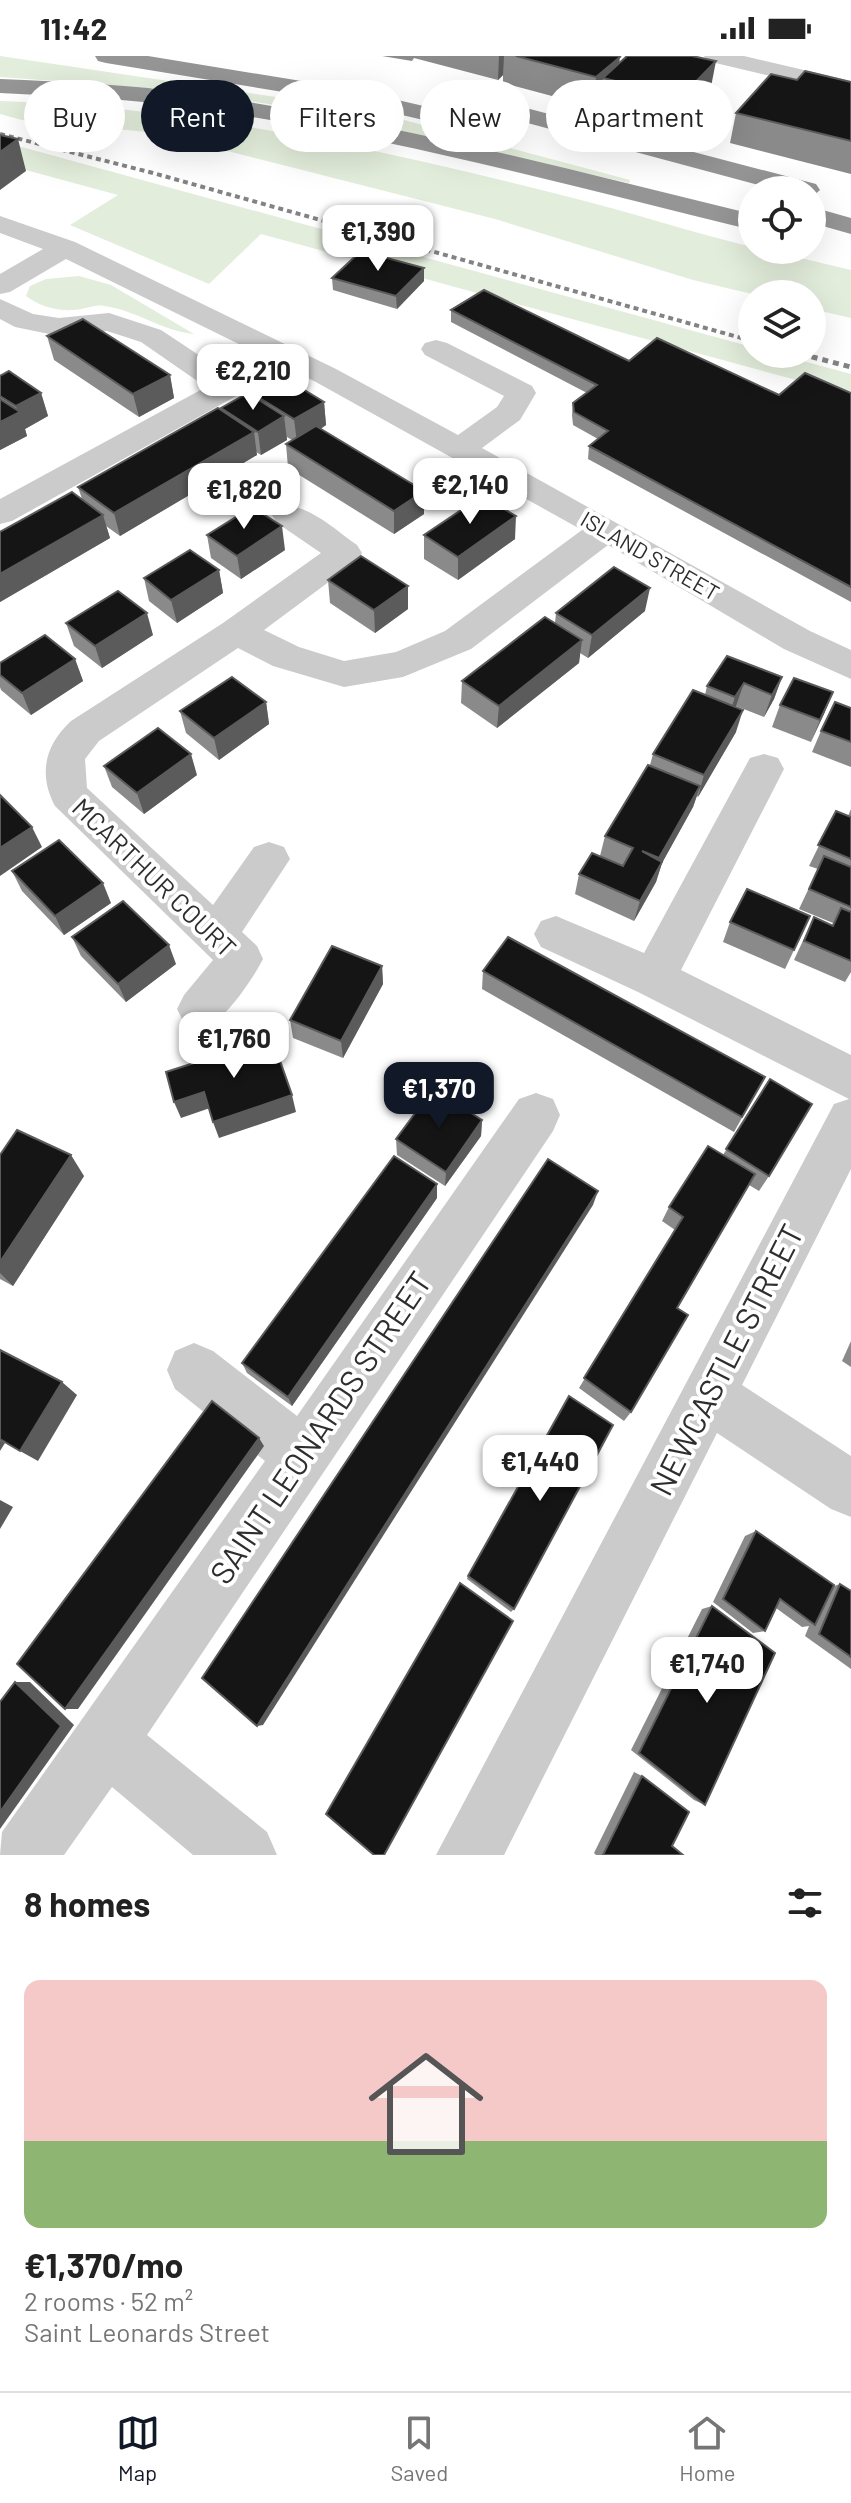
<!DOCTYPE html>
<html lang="en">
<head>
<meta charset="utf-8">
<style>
	body { margin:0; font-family:Barlow,sans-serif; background:#f2f2f2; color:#222; height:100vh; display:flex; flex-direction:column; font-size:30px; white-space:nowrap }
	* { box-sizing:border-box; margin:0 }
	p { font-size:26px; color:#767676 }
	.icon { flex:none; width:44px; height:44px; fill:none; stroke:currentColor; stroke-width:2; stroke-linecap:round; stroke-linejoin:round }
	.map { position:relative; height:1799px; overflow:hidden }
	.details { display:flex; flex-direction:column; background:#fff; flex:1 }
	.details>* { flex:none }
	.top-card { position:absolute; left:24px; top:24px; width:804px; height:72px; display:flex; gap:16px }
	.controls { position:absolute; left:738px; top:120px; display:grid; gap:16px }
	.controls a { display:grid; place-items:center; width:88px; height:88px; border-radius:50%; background:#fff; box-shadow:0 8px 32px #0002; font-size:40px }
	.price { position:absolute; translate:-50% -68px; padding:0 18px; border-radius:16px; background:#fff; color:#222; font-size:26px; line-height:52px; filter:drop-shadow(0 2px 4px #0008) }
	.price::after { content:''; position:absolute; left:50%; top:48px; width:24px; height:18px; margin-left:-12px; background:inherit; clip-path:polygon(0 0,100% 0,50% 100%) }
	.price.current { background:#111827; color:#fff }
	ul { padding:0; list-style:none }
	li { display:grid; align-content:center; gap:16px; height:424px; padding:0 24px }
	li+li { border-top:2px solid #e0e0e0 }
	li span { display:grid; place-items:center; height:248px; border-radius:16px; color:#555 }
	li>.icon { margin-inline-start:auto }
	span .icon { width:144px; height:144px; fill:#fffc; stroke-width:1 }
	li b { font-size:34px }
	h2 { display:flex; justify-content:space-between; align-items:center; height:96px; padding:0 24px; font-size:34px }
	.chip { padding:0 28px; border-radius:36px; background:#fff; box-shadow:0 8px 32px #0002; font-size:28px; line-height:72px }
	.chip.current { background:#111827; color:#fff }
	.status { display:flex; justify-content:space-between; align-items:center; height:56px; padding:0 40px; background:#fff; direction:ltr }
	.status svg { height:22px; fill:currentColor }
	.tabs { display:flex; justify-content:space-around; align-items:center; height:112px; border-top:2px solid #e0e0e0; background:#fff; font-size:22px; color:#767676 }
	.tabs a { display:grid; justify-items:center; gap:4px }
	.tabs .current { color:#111827 }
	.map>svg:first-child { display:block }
	.green { fill:#e3eddb }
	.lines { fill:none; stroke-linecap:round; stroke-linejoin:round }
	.minor { fill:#cbcbcb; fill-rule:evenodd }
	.highway { fill:#959595; fill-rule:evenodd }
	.rail-far1 { stroke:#838383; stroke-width:4; stroke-dasharray:5 4; stroke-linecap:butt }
	.rail { stroke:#838383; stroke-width:5; stroke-dasharray:6 5; stroke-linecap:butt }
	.wall { fill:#8a8a8a }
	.shaded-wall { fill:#5b5b5b }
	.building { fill:#151515; stroke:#5b5b5b; stroke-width:2 }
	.labels { text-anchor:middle; stroke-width:8; stroke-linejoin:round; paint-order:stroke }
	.far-street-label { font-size:22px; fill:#2e2e2e; stroke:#fff }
	.street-label { font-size:26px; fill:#2e2e2e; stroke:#fff }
	.near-street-label { font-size:32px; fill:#2e2e2e; stroke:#fff }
</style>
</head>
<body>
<div class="status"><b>11:42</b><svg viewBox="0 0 49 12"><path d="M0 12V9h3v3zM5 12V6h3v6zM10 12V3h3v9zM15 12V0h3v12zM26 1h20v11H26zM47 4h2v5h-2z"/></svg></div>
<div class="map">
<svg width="851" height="1799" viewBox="0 0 851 1799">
	<rect width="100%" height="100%" fill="#fff"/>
	<g class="green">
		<polygon points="0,0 317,47 308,54 178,34 0,21"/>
		<path d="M0,45c192,6 380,48 565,95 63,15 124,36 187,51v3h15l84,20v48l-39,-9v-15h-60l-59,-14 -198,-61 -338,-86 -135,-13 -22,-6z"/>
		<polygon points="324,48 389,60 630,124 629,127 315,55"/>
		<polygon points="0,85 752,291 752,298 777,298 851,318 851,339 261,178 209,228 70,169 118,139 0,107"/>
		<path d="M79,220l32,9 83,49c-32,-3 -58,-24 -90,-28 -10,-2 -20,4 -31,4 -17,1 -34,-4 -47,-14l4,-10 16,-7z"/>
	</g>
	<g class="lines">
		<g class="minor">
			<polygon points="704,0 744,0 851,25 851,39 707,5"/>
			<path d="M0,160l75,26 261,127 122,66 39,-28 7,-11 -79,-41 -4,-6 4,-6 11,-3 11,3 85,43 4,7 -16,27 -38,28 328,183 41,19v29l-67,-30 -176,-104 -137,104 -68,28 -59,10 -71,-21 -35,-18 -139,93 -14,18 2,29 126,117 41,-58 15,-5 15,5 6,12 -48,73 15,14 6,13c-9,18 -40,65 -60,69 -6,1 -13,-3 -19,-5l-7,-14 7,-14 29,-35 -158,-154c-17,-32 -10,-61 16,-85l152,-98 98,-70 -44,-30 -5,-8 5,-8c28,-7 58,23 80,38l5,8 -5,8 -93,69 35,17 45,14 52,-9 49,-21 137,-101 -268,-149 -248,-122 -56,33 -10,2v-20l43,-25 -43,-16z"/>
			<polygon points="0,243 33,258 59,262 109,257 161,274 238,325 242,332 238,339 12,465 0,468 0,443 206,331 141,286 107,275 59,280 15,271 0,263"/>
			<polygon points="764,698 778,702 784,713 681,914 851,999 851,1113 742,1329 851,1400 851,1461 831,1453 717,1377 504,1799 436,1799 834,1048 849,1043 638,936 541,891 534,878 541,865 556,860 644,897 750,702"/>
			<polygon points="536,1037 553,1043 560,1059 553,1075 147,1679 267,1776 277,1799 193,1799 112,1731 64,1799 0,1799 2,1776 265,1405 175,1333 167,1314 175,1295 194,1287 213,1295 297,1360 519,1043"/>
		</g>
		<g class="highway">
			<polygon points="95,0 148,0 350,33 519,72 522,77 519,82 510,84 350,47 106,7 98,5"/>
			<path d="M0,23c65,3 130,5 194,15 189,26 373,75 558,120v16c-185,-45 -369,-95 -558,-122 -64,-9 -129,-12 -194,-15z"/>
			<polygon points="480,40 816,128 820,134 812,141 812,134 777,134 472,52 468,47 472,42"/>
			<polygon points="812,151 851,162 851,178 812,167"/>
		</g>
		<polyline class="rail-far1" points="0,78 153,117 752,285"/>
		<polyline class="rail" points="801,298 851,311"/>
	</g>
	<g class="wall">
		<polygon points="382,0 618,0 619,7 710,36 676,72 600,53 601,45 593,51 503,27 503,19 498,24 414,2 412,5"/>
		<polygon points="797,24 851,26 851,118 730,87 736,57"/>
		<polygon points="332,222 424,225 397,253 333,234"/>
		<polygon points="451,254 629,305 779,339 851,337 851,546 588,403 589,390 598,383 573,369 572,359 573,347 587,337 451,266"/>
		<polygon points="47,280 170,319 174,342 139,361 54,304"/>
		<polygon points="0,320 41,337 48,360 25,373 27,380 0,394"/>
		<polygon points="258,341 324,346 326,369 321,373 424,435 424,458 394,478 288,412 286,388 292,384 287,381 287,384 261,399 256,396 257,399 120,480 106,470 110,482 0,546 0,476 82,443 78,431 222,355 221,352 258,343"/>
		<polygon points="207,479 285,494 241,523 211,502"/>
		<polygon points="424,479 515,483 458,524 424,503"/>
		<polygon points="219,514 223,537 177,567 149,545 144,522"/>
		<polygon points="328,524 408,553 375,577 330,547"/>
		<polygon points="645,555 588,602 580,597 579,607 497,672 461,647 462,625 555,567 556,557"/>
		<polygon points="66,567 153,579 102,612 74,590"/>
		<polygon points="75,603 83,625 31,659 1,634 0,631 0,607"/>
		<polygon points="782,621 774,643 764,661 736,650 736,676 698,741 697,740 693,751 662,807 656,826 634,865 575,838 579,818 600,800 605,780 650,709 653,698 705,639 707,630"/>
		<polygon points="833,636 811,686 772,671 780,649"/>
		<polygon points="266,646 269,668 219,704 186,677 180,655"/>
		<polygon points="851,652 851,711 812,696 821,675"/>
		<polygon points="104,710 197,719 144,758 112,731"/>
		<polygon points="851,753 851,916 845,926 794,904 814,861 832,869 833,867 799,853 818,813 809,810 836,755 848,760"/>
		<polygon points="12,815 111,847 64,879 22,835"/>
		<polygon points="730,866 794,894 785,913 723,886"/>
		<polygon points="72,881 176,908 126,946 81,900"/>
		<polygon points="382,910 383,928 343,1002 293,982 290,964"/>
		<polygon points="483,915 765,1021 734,1076 482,933"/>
		<polygon points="770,1023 769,1120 759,1135 749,1129 677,1252 631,1356 624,1365 579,1332 675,1174 662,1165 669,1151 723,1099"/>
		<polygon points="482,1064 481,1080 445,1130 397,1099 396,1083"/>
		<polygon points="0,1099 84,1120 13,1230 0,1223"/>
		<polygon points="437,1142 292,1350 247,1317 242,1307"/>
		<polygon points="851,1285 851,1311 842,1305"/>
		<polygon points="756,1475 834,1530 840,1528 851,1535 851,1613 805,1580 809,1570 802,1571 776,1552 765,1575 753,1577 713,1546 745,1480"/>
		<polygon points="468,1520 514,1553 511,1556 467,1523"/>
		<polygon points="712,1550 705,1749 694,1744 631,1694 702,1553"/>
		<polygon points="634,1716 642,1720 672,1790 683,1799 596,1799 594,1797"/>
	</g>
	<g class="shaded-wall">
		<polygon points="499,0 504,0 503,19 498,24"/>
		<polygon points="620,1 617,26 603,22 601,45 593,51 596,21"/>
		<polygon points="716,5 710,36 676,72 681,41"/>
		<polygon points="18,83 26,115 0,134 0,96"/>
		<polygon points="424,212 424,225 397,253 396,240"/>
		<polygon points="170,319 174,342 139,361 133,338"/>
		<polygon points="41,337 48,360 25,373 27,380 0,394 0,366 18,357 16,350"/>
		<polygon points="324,346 326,369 297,387 294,363"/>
		<polygon points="284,360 287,384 261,399 258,376"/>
		<polygon points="254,376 257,399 120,480 114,457"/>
		<polygon points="424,435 424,458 394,478 394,455"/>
		<polygon points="103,459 110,482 0,546 0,518"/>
		<polygon points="516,460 515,483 458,524 458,501"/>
		<polygon points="282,470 285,494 241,523 237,500"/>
		<polygon points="219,514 223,537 177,567 171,544"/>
		<polygon points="408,530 408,553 375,577 374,554"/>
		<polygon points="650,532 645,555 588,602 592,579"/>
		<polygon points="147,557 153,579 102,612 95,590"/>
		<polygon points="582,584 579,607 497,672 499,650"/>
		<polygon points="75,603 83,625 31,659 22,637"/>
		<polygon points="782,621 774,643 764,661 772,639"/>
		<polygon points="744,627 736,650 728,663 735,641"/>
		<polygon points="833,636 824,658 811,686 820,664"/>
		<polygon points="266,646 269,668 219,704 214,682"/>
		<polygon points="743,654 736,676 698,741 704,719"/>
		<polygon points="191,698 197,719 144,758 137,737"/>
		<polygon points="700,730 693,751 662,807 656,826 634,865 640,845 653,822 659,802"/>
		<polygon points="32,771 42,791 0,820 0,792"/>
		<polygon points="103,827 111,847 64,879 55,860"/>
		<polygon points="169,889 176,908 126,946 118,928"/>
		<polygon points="382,910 383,928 343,1002 341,985"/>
		<polygon points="204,1036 210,1052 181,1062 174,1046"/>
		<polygon points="292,1039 296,1056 219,1082 213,1066"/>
		<polygon points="482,1064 481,1080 445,1130 446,1116"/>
		<polygon points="71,1099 84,1120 13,1230 0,1217 0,1206"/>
		<polygon points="437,1128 437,1142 292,1350 288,1341"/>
		<polygon points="598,1135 593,1149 263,1669 257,1670"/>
		<polygon points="62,1326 77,1339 38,1405 20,1395"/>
		<polygon points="259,1382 264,1390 78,1653 65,1653"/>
		<polygon points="0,1384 5,1387 0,1395"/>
		<polygon points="0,1444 13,1451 0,1473"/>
		<polygon points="15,1626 30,1626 74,1669 0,1773 0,1756"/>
	</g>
	<g class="building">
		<polygon points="516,0 618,0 620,1 596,21"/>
		<polygon points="627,0 692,0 716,5 681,41 603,22"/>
		<polygon points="805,15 851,26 851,85 736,57 771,18 797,24"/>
		<polygon points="0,79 18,83 0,96"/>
		<polygon points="361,195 424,212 396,240 332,222"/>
		<polygon points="484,234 629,305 657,282 779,339 805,317 851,337 851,531 589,390 608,375 574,356 573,347 597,329 451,254"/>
		<polygon points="83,263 170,319 133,338 47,280"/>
		<polygon points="9,315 41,337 16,350 0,340 0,320"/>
		<polygon points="288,324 324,346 294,363 258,341"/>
		<polygon points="248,337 284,360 258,376 221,352"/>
		<polygon points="0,343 20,356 0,366"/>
		<polygon points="218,352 254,376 114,457 78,431"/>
		<polygon points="316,370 424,435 394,455 286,388"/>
		<polygon points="72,436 103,459 0,518 0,476"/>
		<polygon points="482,440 516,460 458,501 424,479"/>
		<polygon points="252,451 282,470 237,500 207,479"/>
		<polygon points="190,494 219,514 171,544 144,522"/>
		<polygon points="361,500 408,530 374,554 328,524"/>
		<polygon points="614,511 650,532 592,579 556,557"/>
		<polygon points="118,535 147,557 95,590 66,567"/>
		<polygon points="545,561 582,584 499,650 462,625"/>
		<polygon points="45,579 75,603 22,637 0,619 0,607"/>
		<polygon points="727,600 782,621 772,639 744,627 735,641 707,630"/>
		<polygon points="232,621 266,646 214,682 180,655"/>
		<polygon points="794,622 833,636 820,664 780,649"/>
		<polygon points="693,634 743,654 704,719 653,698"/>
		<polygon points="835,646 851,652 851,686 821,675"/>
		<polygon points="158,672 191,698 137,737 104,710"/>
		<polygon points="648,709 700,730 659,802 642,795 662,806 640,845 579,818 592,797 623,810 633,792 605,780"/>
		<polygon points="0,739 32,771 0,792"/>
		<polygon points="836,755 851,761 851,803 818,789"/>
		<polygon points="59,784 103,827 55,860 12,815"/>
		<polygon points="824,800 851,811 851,851 809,833"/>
		<polygon points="747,833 810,860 794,894 730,866"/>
		<polygon points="123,845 169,889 118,928 72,881"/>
		<polygon points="841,852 851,856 851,905 804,885 814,861 833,870"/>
		<polygon points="508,881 765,1021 742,1061 483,915"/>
		<polygon points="332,890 382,910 341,985 290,964"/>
		<polygon points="272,982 292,1039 213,1066 204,1036 174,1046 166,1016"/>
		<polygon points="770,1023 812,1048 769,1120 726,1093"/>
		<polygon points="433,1033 482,1064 446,1116 396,1083"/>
		<polygon points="17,1074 71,1099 0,1206 0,1099"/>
		<polygon points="708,1090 755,1118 677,1252 688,1259 631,1356 584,1322 683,1161 669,1151"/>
		<polygon points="394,1100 437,1128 288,1341 242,1307"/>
		<polygon points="548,1103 598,1135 257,1670 202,1622"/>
		<polygon points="0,1294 62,1326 20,1395 0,1383"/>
		<polygon points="569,1340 613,1369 514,1553 468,1520"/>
		<polygon points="212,1345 259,1382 65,1653 17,1608"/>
		<polygon points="756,1475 834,1529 815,1569 780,1543 765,1575 723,1543"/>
		<polygon points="460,1527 513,1565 384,1799 374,1799 326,1758"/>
		<polygon points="840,1528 851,1535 851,1601 819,1578"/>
		<polygon points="712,1550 775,1597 705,1749 639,1697"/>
		<polygon points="15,1626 61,1670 0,1756 0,1646"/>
		<polygon points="642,1720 689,1756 672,1790 683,1799 603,1799"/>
	</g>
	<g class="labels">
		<g class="far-street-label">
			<text transform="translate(650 500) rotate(30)" y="8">ISLAND STREET</text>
		</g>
		<g class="street-label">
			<text transform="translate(154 822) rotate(44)" y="9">MCARTHUR COURT</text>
		</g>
		<g class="near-street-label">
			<text transform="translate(727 1304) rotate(-63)" y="11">NEWCASTLE STREET</text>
			<text transform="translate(321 1372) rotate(-56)" y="11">SAINT LEONARDS STREET</text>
		</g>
	</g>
</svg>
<div class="controls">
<a><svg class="icon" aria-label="locate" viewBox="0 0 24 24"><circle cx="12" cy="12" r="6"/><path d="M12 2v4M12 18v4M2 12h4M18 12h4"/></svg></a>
<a><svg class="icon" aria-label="layers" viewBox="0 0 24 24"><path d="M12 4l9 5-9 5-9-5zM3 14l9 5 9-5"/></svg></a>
</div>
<b class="price" style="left:378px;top:217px">€1,390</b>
<b class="price" style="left:253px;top:356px">€2,210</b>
<b class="price" style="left:470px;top:470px">€2,140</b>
<b class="price" style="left:244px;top:475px">€1,820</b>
<b class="price" style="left:234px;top:1024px">€1,760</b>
<b class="price current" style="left:439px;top:1074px">€1,370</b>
<b class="price" style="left:540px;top:1447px">€1,440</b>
<b class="price" style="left:707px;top:1649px">€1,740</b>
<div class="top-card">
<a class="chip">Buy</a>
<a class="chip current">Rent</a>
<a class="chip">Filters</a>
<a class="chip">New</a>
<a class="chip">Apartment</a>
</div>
</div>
<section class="details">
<h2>8 homes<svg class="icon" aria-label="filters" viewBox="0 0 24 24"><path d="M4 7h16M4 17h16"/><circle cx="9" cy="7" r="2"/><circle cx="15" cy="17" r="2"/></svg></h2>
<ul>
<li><span style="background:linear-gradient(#f6c9c9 65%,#8fb573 0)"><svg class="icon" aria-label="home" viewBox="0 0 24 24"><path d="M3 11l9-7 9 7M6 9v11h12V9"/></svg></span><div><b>€1,370/mo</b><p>2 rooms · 52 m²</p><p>Saint Leonards Street</p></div></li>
</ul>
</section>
<nav class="tabs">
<a class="current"><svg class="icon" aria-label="map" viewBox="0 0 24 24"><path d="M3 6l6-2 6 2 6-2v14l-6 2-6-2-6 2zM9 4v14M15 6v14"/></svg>Map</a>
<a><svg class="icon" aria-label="saved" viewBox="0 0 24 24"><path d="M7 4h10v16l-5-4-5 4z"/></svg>Saved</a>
<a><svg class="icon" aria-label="home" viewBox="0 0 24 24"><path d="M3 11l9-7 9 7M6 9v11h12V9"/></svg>Home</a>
</nav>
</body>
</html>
